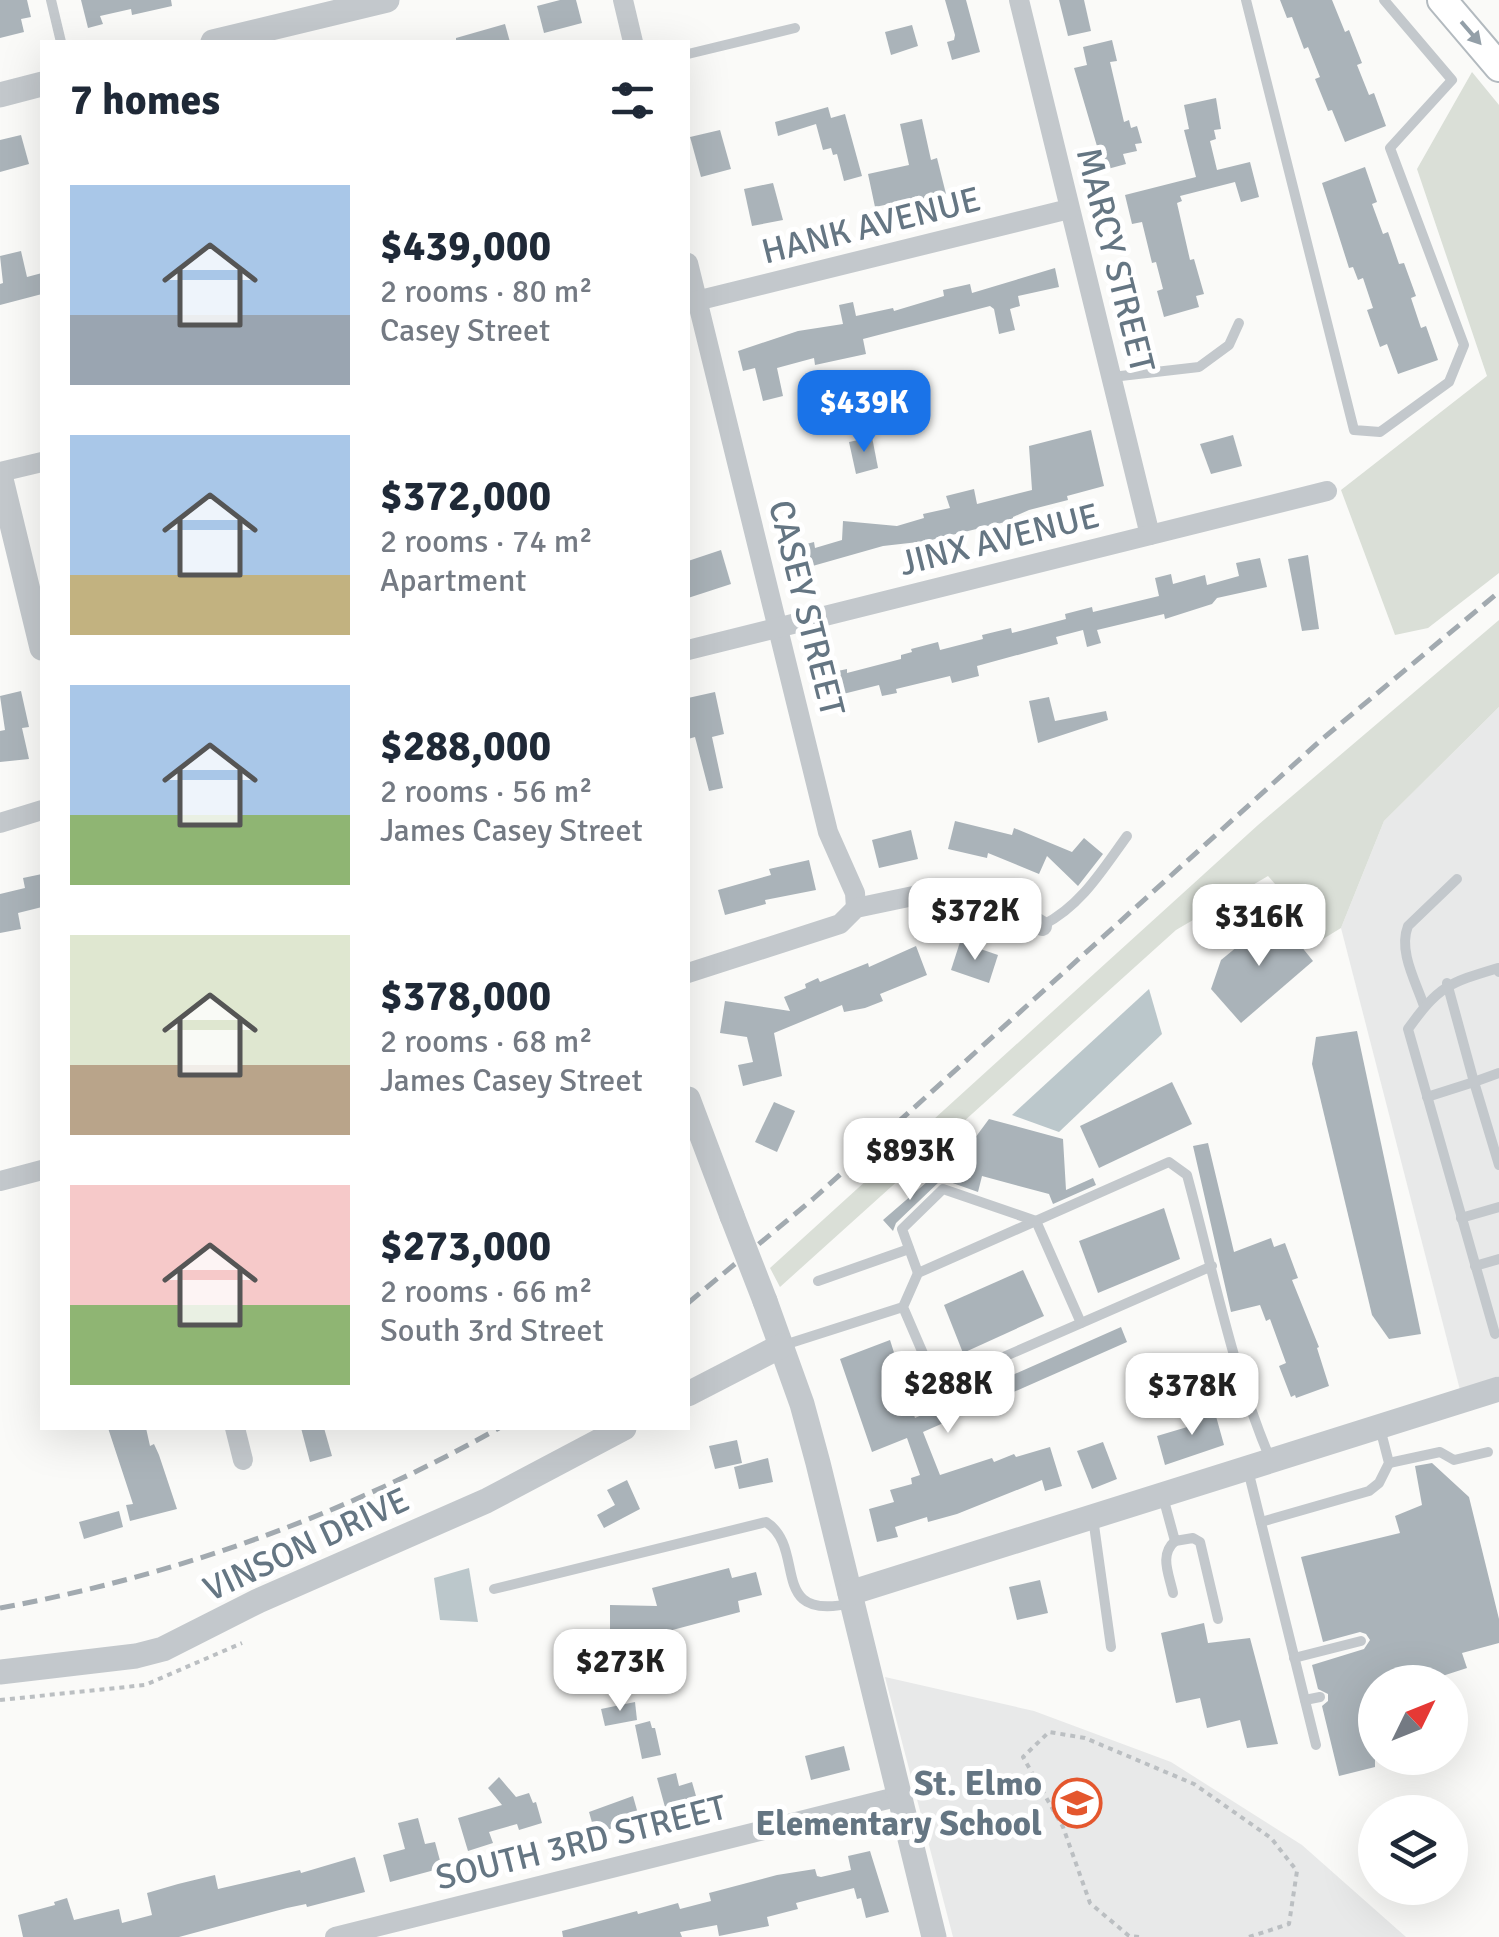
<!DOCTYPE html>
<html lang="en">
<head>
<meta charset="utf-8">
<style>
	body { margin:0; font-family:Signika,sans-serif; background:#f2f2f3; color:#1f2937; height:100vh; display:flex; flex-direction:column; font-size:38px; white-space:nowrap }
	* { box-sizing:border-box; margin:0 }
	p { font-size:32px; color:#747a83 }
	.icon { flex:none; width:55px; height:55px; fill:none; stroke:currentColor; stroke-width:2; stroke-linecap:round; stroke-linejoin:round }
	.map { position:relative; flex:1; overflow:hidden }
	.side { position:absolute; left:40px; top:40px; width:650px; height:1390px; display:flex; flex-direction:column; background:#fff; border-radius:0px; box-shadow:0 10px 40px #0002 }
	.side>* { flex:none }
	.needle { width:65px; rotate:47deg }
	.controls { position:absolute; left:1358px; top:1665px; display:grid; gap:20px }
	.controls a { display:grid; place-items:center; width:110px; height:110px; border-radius:50%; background:#fff; box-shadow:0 10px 40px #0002; font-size:50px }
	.price { position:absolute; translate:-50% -85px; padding:0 22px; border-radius:20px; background:#fff; color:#222; font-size:32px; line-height:65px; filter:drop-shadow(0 2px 5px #0008) }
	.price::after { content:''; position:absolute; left:50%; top:60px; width:30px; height:22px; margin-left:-15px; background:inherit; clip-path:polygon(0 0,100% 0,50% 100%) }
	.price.current { background:#1a73e8; color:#fff }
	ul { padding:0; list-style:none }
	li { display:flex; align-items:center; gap:30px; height:250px; padding:0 30px }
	li span { display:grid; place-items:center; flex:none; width:280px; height:200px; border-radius:0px; color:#555 }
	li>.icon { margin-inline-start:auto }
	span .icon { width:120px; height:120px; fill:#fffc; stroke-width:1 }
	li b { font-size:42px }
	h2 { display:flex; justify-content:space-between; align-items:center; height:120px; padding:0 30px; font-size:42px }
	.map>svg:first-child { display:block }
	.built { fill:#e8e9e9 }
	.green { fill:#dadfd7 }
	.water { fill:#bbc7cb }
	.building { fill:#aab3b9 }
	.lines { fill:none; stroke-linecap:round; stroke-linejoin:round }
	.secondary-casing { stroke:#b3babf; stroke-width:32 }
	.path { stroke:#bbbfc2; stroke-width:4; stroke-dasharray:5 5; stroke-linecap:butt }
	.service { stroke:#c3c8cc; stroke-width:10 }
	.minor { stroke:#c3c8cc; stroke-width:20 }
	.tertiary { stroke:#c3c8cc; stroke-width:25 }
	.secondary { stroke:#fff; stroke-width:28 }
	.rail { stroke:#a2aab0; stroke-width:5; stroke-dasharray:15 8; stroke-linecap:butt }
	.tertiary-bridge { stroke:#c3c8cc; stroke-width:25 }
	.oneway { fill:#939fa8 }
	.labels { text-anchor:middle; stroke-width:10; stroke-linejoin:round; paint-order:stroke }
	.street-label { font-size:35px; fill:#657683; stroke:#fff }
	.poi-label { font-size:35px; font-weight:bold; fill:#657683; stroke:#fff; text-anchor:end }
</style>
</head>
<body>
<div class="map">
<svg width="1499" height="1937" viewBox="0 0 1499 1937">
	<rect width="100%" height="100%" fill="#fafaf8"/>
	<g class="built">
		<polygon points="1499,707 1499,1376 1460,1390 1341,928 1384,821"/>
		<polygon points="885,1677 1034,1711 1171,1762 1302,1845 1406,1937 953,1937"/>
	</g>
	<g class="green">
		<polygon points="1472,72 1499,105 1499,573 1428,628 1395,635 1341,490 1487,376 1417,169"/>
		<polygon points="1499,620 1499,707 1384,821 1341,928 1323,939 1268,876 1176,930 780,1287 770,1268 1258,825"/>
	</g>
	<g class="water">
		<polygon points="1149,989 1162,1034 1059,1132 1012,1115"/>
		<polygon points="469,1568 478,1622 440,1620 434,1578"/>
	</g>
	<g class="building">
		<polygon points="0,0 27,0 31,17 21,19 24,32 0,38"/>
		<polygon points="81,0 171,0 172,6 132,15 131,9 100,16 103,24 88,28"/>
		<polygon points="560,0 576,0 582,23 544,33 537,6"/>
		<polygon points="945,0 966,0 980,52 952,60 947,42 954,40 955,35"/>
		<polygon points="1059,0 1084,0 1091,31 1068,36"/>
		<polygon points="1280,0 1332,0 1345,32 1349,30 1362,63 1357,65 1369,95 1374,93 1386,126 1345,142 1332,110 1328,111 1315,79 1320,77 1308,47 1304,49 1292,17 1287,18"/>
		<polygon points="505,24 510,42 456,42 456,38"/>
		<polygon points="912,25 918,46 891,55 885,32"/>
		<polygon points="1112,40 1117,61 1110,62 1124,122 1129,120 1131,128 1137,126 1142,143 1135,144 1137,151 1123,154 1126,164 1104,170 1074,68 1087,65 1083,47"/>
		<polygon points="1216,98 1221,129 1214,130 1216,139 1210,141 1217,170 1250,162 1259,197 1241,202 1235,182 1180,196 1182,201 1177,203 1190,260 1194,259 1204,294 1196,296 1199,307 1164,317 1157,291 1163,289 1156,262 1152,263 1142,222 1132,224 1125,195 1196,177 1184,130 1189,129 1184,105"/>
		<polygon points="828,107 831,118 845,114 862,176 844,181 837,154 833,155 831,148 823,150 816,124 778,136 775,122"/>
		<polygon points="922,119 931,160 937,158 946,194 942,195 944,201 922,206 918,198 875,207 868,174 909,165 900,124"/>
		<polygon points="720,130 731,169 701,177 690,137"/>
		<polygon points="21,135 29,164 0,172 0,140"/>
		<polygon points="1365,167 1377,202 1372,204 1383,234 1388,232 1399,264 1404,263 1416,296 1411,298 1421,328 1426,326 1438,360 1398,374 1387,344 1380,347 1367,310 1373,308 1363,278 1358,280 1353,267 1349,268 1322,183"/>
		<polygon points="773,183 783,220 752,226 744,189"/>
		<polygon points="21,251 27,277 42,273 42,294 0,305 0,284 3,283 0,256"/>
		<polygon points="1055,268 1059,287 1018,296 1020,306 1010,309 1015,330 999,334 994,309 990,306 863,339 866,354 815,365 814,358 777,368 783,396 763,401 755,368 743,371 738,351 798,331 843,324 839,305 853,302 856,316 893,308 894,311 944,296 943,290 970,284 972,293"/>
		<polygon points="1091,430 1104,486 1067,496 1068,500 1029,510 1013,517 1013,520 997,524 927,541 883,546 802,569 802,566 792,568 787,549 814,542 815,548 842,540 843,521 897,526 924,518 923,514 950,508 946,496 974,489 977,504 1032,490 1029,446"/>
		<polygon points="1233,435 1242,466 1211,474 1200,444"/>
		<polygon points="872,437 878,468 856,474 849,442"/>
		<polygon points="721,550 731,584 688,598 688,561"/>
		<polygon points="1308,555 1319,629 1302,631 1288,559"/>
		<polygon points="1260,558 1267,587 1217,598 1212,604 1165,619 1164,614 1097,630 1101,643 1087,647 1083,630 1056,637 1058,644 977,666 979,676 952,683 950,676 896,689 897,693 882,696 879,685 839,695 838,691 824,694 819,675 847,669 847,673 901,659 901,655 912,652 911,649 938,642 940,650 983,639 982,635 1011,628 1012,633 1066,619 1065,614 1092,607 1093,612 1159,596 1155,578 1171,574 1173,584 1205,575 1207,585 1239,576 1236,563"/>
		<polygon points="21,691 29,727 22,728 29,759 0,762 0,731 5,730 0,696"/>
		<polygon points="715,692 724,734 712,737 723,788 709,791 695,737 688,739 688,698"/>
		<polygon points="1049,697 1055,721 1106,711 1108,720 1038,743 1029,701"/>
		<polygon points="955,821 1012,835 1014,828 1072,852 1084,838 1103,854 1078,886 1047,856 1039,874 988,853 987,858 948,849"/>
		<polygon points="911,830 918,859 879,868 872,840"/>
		<polygon points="809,860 816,890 765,900 766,904 725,915 718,890 771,875 769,869"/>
		<polygon points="42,874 42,907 18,913 21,929 0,933 0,894 25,888 23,878"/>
		<polygon points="1276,915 1313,961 1241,1023 1211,989 1221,960"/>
		<polygon points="960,942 998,955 989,983 951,970"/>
		<polygon points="916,946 927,975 880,994 883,1001 865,1008 844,1012 842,1005 774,1033 782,1076 743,1086 738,1065 753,1062 747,1037 720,1033 725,1001 790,1011 784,997 806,988 805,984 818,978 820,982 868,963 869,967"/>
		<polygon points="1357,1031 1394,1204 1421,1334 1389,1339 1372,1315 1312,1064 1316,1037"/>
		<polygon points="1172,1082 1192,1124 1099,1168 1080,1126"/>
		<polygon points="774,1102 795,1111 777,1152 755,1142"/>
		<polygon points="989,1119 1063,1139 1066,1190 1093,1178 1096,1185 1053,1204 1049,1194 982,1176 978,1192 944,1180"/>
		<polygon points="1208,1143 1234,1252 1271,1238 1274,1247 1285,1243 1298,1278 1292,1280 1319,1347 1317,1348 1329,1386 1296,1398 1295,1395 1291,1397 1279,1366 1286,1363 1270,1319 1266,1321 1260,1305 1231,1312 1193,1146"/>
		<polygon points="935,1175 940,1181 896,1223 893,1231 883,1220"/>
		<polygon points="1164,1208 1180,1259 1098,1293 1079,1241"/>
		<polygon points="1023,1270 1044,1316 963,1353 944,1305"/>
		<polygon points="1121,1327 1127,1342 923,1432 940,1475 992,1458 994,1462 1014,1454 1016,1457 1050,1447 1062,1486 1045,1491 1042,1480 957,1514 928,1522 927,1517 895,1527 898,1537 877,1542 869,1509 894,1502 890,1490 912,1484 911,1478 920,1475 907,1438 872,1452 840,1359 890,1340 915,1418"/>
		<polygon points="1214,1409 1224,1445 1165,1465 1157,1436 1194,1425 1191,1415"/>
		<polygon points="108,1428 146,1428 150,1446 154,1444 159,1455 177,1509 130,1521 126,1505 133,1504"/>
		<polygon points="301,1428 324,1428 332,1456 310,1462"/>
		<polygon points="737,1440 742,1463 715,1469 709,1446"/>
		<polygon points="1103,1442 1117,1479 1092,1489 1077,1451"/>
		<polygon points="768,1458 773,1482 739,1489 734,1467"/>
		<polygon points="1432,1463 1469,1497 1499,1619 1499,1643 1462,1653 1467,1668 1433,1679 1434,1682 1375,1682 1375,1767 1339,1776 1322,1706 1328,1701 1328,1694 1318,1689 1312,1665 1364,1649 1370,1640 1366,1634 1360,1632 1323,1642 1301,1557 1400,1533 1395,1516 1422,1505 1415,1466"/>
		<polygon points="627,1480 640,1509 604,1528 597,1515 615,1505 607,1490"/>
		<polygon points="119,1511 123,1527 84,1539 79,1522"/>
		<polygon points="729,1568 732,1578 756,1572 762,1595 738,1601 740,1612 665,1632 610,1631 610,1605 657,1606 652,1588"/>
		<polygon points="1040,1580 1048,1613 1017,1620 1009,1587"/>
		<polygon points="1204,1623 1208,1643 1250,1638 1278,1744 1247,1748 1240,1720 1207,1728 1200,1698 1176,1703 1161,1633"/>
		<polygon points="635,1702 637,1720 605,1726 601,1709"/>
		<polygon points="650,1721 652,1728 655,1728 661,1755 642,1759 635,1725"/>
		<polygon points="844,1746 850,1770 811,1780 805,1756"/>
		<polygon points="676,1773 679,1786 692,1782 700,1810 690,1812 692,1817 678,1821 676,1816 668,1818 657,1778"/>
		<polygon points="499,1777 516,1797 529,1793 533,1803 536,1802 542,1823 519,1830 517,1824 489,1832 493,1843 468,1851 458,1818 502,1805 488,1788"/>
		<polygon points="633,1796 640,1821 595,1833 589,1812"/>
		<polygon points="418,1818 425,1844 435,1842 442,1868 390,1882 383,1855 405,1849 398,1823"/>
		<polygon points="870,1851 889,1912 866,1918 861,1898 857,1899 854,1888 796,1903 798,1909 767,1917 769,1926 719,1936 717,1925 680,1932 682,1937 563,1937 562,1931 637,1911 638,1914 678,1903 680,1909 711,1901 709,1893 777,1875 815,1869 817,1876 821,1877 851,1870 848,1856"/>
		<polygon points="355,1857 365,1892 307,1907 306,1904 287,1908 179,1937 23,1937 18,1915 55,1905 54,1902 67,1898 74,1920 119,1909 122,1923 152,1915 147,1893 178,1884 215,1875 218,1889 300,1870 301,1873"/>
	</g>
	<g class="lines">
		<g class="secondary-casing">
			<polyline id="secondary" points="1442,0 1499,67"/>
		</g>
		<g class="path">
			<polyline points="0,1700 145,1685 242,1643"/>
			<polyline points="1139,1937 1129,1936 1090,1903 1063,1827 1023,1757 1049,1732 1085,1738 1194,1784 1271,1838 1297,1871 1289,1924 1249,1937"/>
		</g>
		<g class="service">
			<polyline points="51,0 61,42"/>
			<polyline points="1246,0 1354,430 1380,432 1449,382 1464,345 1390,148 1452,80 1384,0"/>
			<polyline points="688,54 795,28"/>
			<polyline points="1112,377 1199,367 1229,345 1239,323"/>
			<path d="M1043,925c38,-19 60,-56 84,-89"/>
			<path d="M1424,1006c-8,-24 -26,-55 -16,-80l49,-47"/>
			<polyline points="1499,1073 1474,1082 1499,1165"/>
			<polyline points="1427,1097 1474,1082 1447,983"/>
			<polyline points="1461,1218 1499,1207"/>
			<path d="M1212,1266l-275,120 -34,-79 15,-34 251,-111 18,13c26,95 45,195 84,286"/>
			<polyline points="1475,1266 1499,1259"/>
			<polyline points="918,1273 902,1229 943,1189 1036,1221 1081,1323"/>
			<polyline points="818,1281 909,1249"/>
			<path d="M1495,1334l-87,-305c31,-43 40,-46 90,-61l1,4"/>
			<polyline points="781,1346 903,1307"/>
			<polyline points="1389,1463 1440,1452 1454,1460 1488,1452"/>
			<polyline points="1248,1470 1316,1745"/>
			<polyline points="1163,1497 1175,1541 1193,1538 1200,1542 1218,1619"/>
			<polyline points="1093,1518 1111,1647"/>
			<polyline points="1261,1522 1369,1491 1379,1483 1389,1463 1380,1428"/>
			<path d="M494,1589l272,-67c42,27 0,101 86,81"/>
			<path d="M1173,1593c-4,-19 -14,-38 2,-52"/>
			<polyline points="1294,1658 1361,1641"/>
			<polyline points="1305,1700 1320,1697"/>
		</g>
		<g class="minor">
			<polyline points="623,0 633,42"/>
			<polyline points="1019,0 1150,535"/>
			<polyline points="688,263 828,832 855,893 856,908"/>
			<polyline points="688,303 1069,209"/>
			<polyline points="0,472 42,462"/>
			<polyline points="688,650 1327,491"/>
			<polyline points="0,823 42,810"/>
			<polyline points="688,973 840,924 856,908 918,895 955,892 1002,902 1042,926"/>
			<polyline points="0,1181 42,1170"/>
			<polyline points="235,1428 243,1460"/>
			<polyline points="335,1937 900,1796"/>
		</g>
		<g class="tertiary">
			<polyline points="213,42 387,0"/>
			<polyline points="0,95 42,84"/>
			<polyline points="0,475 42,648"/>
			<polyline points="688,1099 732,1216"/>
			<polyline points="765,1301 802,1404 818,1463 934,1937"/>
			<polyline points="688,1394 781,1346"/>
			<polyline points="850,1593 1499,1389"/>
			<polyline points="0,1672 136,1656 163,1649 258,1601 486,1501 624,1428"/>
		</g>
		<use href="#secondary" class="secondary"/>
		<g class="rail">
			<polyline points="688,1303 813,1199 1321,740 1499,592"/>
			<path d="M0,1608c175,-32 344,-93 499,-180"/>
		</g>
		<polyline class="tertiary-bridge" points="732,1216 765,1301"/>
	</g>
	<defs><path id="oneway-solid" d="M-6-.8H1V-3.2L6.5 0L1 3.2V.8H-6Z" transform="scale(2.5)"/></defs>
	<use class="oneway" href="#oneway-solid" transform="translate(1471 33) rotate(49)"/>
	<defs>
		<g id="school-ring" transform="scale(2.5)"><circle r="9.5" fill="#fff" stroke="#e4572e" stroke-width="1.5"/><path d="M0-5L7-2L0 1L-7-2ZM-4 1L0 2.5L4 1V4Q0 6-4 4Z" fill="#e4572e"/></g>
	</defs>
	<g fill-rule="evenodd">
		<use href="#school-ring" x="1077" y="1803"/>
	</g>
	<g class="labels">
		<g class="street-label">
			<text transform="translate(871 225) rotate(-14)" y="12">HANK AVENUE</text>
			<text transform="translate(1116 260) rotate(76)" y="12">MARCY STREET</text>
			<text transform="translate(999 539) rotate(-14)" y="12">JINX AVENUE</text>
			<text transform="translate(807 608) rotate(76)" y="12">CASEY STREET</text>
			<text transform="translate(306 1544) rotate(-25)" y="12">VINSON DRIVE</text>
			<text transform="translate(581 1842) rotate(-14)" y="12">SOUTH 3RD STREET</text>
		</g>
		<g class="poi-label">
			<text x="1042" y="1795">St. Elmo<tspan x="1042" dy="40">Elementary School</tspan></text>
		</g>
	</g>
</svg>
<div class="controls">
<a><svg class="needle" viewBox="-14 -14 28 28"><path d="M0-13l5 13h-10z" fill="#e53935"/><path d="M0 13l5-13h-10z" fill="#747a83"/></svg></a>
<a><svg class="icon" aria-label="layers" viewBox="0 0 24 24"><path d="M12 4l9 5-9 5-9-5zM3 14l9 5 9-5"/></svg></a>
</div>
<b class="price current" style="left:864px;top:455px">$439K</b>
<b class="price" style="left:975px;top:963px">$372K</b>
<b class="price" style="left:1259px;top:969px">$316K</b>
<b class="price" style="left:910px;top:1203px">$893K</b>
<b class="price" style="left:948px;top:1436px">$288K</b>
<b class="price" style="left:1192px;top:1438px">$378K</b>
<b class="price" style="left:620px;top:1714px">$273K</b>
<section class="side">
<h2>7 homes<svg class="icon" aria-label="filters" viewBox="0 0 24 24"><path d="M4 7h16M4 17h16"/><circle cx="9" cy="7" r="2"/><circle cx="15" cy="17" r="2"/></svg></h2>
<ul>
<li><span style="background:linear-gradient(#a9c7e8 65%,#9aa5b1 0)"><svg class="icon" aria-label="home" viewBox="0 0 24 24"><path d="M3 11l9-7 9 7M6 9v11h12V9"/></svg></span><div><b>$439,000</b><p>2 rooms · 80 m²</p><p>Casey Street</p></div></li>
<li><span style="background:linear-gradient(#a9c7e8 70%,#c2b280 0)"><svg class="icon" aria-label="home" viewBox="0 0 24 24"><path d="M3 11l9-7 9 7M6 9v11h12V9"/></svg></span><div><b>$372,000</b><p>2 rooms · 74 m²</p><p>Apartment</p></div></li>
<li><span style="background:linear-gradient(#a9c7e8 65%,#8fb573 0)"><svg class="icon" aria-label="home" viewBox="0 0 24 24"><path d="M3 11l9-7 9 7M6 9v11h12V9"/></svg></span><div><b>$288,000</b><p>2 rooms · 56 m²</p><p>James Casey Street</p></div></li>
<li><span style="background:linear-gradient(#dfe7d0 65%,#b9a48a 0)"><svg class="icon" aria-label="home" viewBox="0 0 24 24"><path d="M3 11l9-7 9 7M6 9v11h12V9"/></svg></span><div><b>$378,000</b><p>2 rooms · 68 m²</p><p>James Casey Street</p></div></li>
<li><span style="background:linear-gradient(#f6c9c9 60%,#8fb573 0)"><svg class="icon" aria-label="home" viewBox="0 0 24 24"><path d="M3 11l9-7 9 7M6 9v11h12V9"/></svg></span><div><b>$273,000</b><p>2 rooms · 66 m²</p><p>South 3rd Street</p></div></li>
</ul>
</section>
</div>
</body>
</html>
